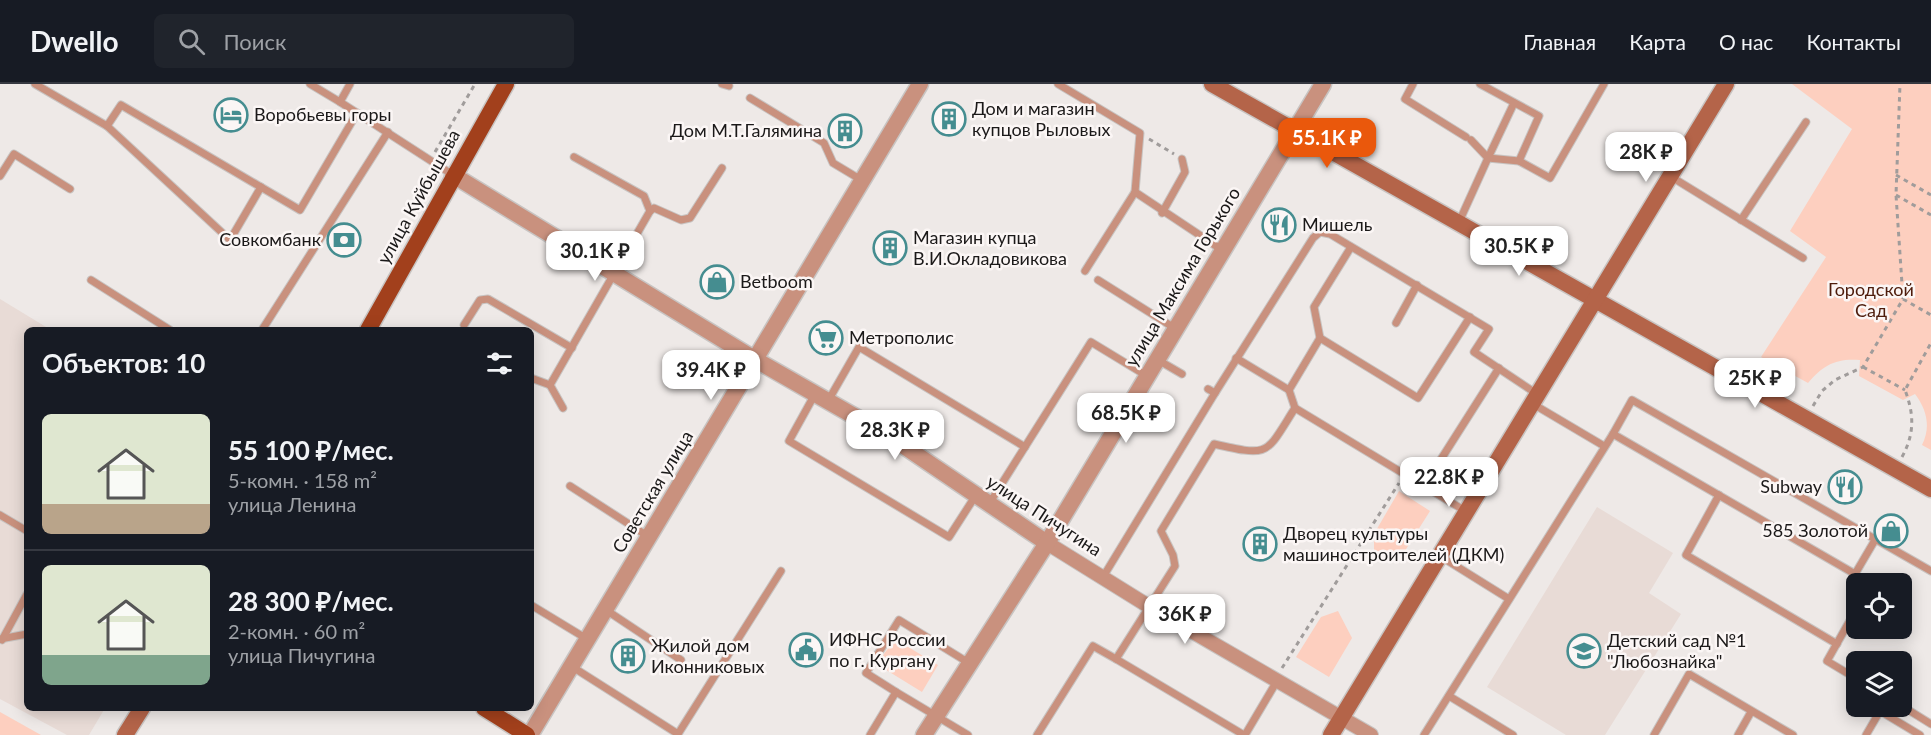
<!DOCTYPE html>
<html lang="ru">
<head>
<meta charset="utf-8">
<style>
	body { margin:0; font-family:Lato,sans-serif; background:#20242c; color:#f1f3f6; height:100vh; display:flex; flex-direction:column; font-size:22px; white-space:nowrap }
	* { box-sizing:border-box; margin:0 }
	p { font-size:20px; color:#9ea1a6 }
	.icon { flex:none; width:33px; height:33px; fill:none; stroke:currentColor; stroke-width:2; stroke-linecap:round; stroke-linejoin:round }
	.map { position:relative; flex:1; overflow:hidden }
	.sheet { position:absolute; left:24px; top:243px; width:510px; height:384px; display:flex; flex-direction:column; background:#171b24; border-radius:9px; box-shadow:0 3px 15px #0003 }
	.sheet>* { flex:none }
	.buttons { position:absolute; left:1846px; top:489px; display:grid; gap:12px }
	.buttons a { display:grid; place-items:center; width:66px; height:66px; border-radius:9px; background:#171b24; box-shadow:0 3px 15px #0003; font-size:30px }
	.price { position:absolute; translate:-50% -51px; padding:0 14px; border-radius:12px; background:#fff; color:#222; font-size:20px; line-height:39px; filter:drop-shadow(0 2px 3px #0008) }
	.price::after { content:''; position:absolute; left:50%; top:36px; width:18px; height:14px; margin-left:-9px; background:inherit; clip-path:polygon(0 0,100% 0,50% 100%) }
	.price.on { background:#ea580c; color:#fff }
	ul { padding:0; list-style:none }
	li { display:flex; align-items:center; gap:18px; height:150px; padding:0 18px }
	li+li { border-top:2px solid #363941 }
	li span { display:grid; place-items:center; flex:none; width:168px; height:120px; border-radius:9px; color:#555 }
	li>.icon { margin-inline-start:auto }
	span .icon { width:72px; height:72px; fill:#fffc; stroke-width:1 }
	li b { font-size:26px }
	h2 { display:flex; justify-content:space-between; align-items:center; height:72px; padding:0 18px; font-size:26px }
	header { display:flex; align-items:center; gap:36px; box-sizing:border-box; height:84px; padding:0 30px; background:#171b24; border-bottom:2px solid #363941 }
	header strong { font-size:28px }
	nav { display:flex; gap:33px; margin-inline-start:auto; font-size:21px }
	.search { width:420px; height:54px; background:#20242c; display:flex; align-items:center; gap:15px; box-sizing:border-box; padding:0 21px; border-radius:9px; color:#9ea1a6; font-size:22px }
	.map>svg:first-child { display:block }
	.built { fill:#e8dbd6 }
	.green { fill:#fdcfbf }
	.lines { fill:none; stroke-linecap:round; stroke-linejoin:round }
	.service-casing { stroke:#c8c4c2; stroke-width:9 }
	.minor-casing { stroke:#c8c4c2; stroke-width:16 }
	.tertiary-casing { stroke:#c8c4c2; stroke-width:19 }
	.secondary-casing { stroke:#c8c4c2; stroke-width:19 }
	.primary-casing { stroke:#c8c4c2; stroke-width:19 }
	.path { stroke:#a09c9b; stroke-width:3; stroke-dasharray:4.5 4.5; stroke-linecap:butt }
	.service { stroke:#c9917e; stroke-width:7 }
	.minor { stroke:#c9917e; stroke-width:14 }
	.tertiary { stroke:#c9917e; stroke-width:16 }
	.secondary { stroke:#b46449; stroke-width:16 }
	.primary { stroke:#a2401c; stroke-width:16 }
	.labels { text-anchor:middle; stroke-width:5; stroke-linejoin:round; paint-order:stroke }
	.poi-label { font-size:18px; fill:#1b1919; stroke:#fbf6f5; text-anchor:start }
	.street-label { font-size:18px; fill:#1b1919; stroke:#fbf6f5 }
	.park-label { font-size:18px; fill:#4e1c0b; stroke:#fbf6f5 }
</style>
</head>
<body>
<header>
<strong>Dwello</strong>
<div class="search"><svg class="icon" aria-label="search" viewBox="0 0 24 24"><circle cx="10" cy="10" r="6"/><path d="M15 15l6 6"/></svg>Поиск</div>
<nav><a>Главная</a><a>Карта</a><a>О нас</a><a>Контакты</a></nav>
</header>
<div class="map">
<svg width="1931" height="651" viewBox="0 0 1931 651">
	<rect width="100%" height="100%" fill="#eee9e7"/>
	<g class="built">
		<polygon points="0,215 51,246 27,246 27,624 105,624 89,651 67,651 0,615"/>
		<polygon points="1597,423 1673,469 1649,509 1681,530 1605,651 1566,651 1487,603"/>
	</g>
	<g class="green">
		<path d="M1792,0h139v366l-9,-5c9,-18 5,-35 -7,-51l-12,6 -44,-24 1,-16c-24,-2 -37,5 -52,23l-47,-26 65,-100 -36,-26 62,-102z"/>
		<polygon points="1399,407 1430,427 1403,470 1374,467 1374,450"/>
		<polygon points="1338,527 1352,554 1329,593 1296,573 1321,533"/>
		<polygon points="900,558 938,581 922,608 883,584 883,571 891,561"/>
		<polygon points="0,628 41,651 0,651"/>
	</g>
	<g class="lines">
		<g class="service-casing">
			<g id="service">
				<polyline points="35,0 107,42 230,156 261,103"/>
				<polyline points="310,0 340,18"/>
				<polyline points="350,0 340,18 453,91"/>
				<polyline points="722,0 729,2"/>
				<polyline points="1058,0 1140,49 1135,108 1085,187"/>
				<polyline points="1413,0 1405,15 1466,53"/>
				<polyline points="1480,0 1539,32 1519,77"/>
				<polyline points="750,14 824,59 833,79 863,97"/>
				<polyline points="107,42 121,21 300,126 357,29"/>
				<polyline points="1471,56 1488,74 1514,19"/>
				<polyline points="574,73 644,112 650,127"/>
				<polyline points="0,92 14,70 70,105"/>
				<polyline points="1670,92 1803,174"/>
				<polyline points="1135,108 1222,166"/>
				<polyline points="650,127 654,124 681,136 690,134 722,84"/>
				<polyline points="1162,129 1185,88 1182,75"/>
				<polyline points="1741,136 1806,38"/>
				<polyline points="1459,138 1488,74 1519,77 1550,94 1604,0"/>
				<polyline points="1351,163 1314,223 1320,254 1289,306 1295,324 1467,428"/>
				<polyline points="91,196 170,246"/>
				<polyline points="1098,196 1176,245"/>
				<polyline points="1396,239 1417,201"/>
				<polyline points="464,241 480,216 488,215 572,264"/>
				<polyline points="262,246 388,48"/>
				<polyline points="1320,254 1418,314 1470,233"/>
				<polyline points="1236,274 1289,306"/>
				<polyline points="1158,276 1182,290"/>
				<polyline points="531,294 550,301 650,127"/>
				<polyline points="550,301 563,324"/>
				<polyline points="1208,305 1215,309 1313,154 1320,148 1330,150 1489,245 1474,268 1537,310"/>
				<polyline points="815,310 789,357 949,453 976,411"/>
				<polyline points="828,317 859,263 1025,363"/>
				<polyline points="1533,320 1604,362"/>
				<polyline points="1613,350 1632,316 1931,487"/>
				<polyline points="570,402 649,453"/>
				<polyline points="1424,402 1499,284"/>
				<polyline points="1719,411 1686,471 1837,560"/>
				<polyline points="989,420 1091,258 1147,292"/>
				<polyline points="0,431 27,447"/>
				<polyline points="1440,472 1509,515"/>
				<polyline points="1855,490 1875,456"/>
				<polyline points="1103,493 1215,309"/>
				<polyline points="531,521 587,555"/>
				<polyline points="1857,524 1827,577 1857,595"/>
				<polyline points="606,526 681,576"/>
				<polyline points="0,555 27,550"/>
				<polyline points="2,556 27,510"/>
				<polyline points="1116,575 1244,651"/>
				<polyline points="571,582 678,650 781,487"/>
				<polyline points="896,608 968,651"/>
				<polyline points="1449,612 1513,651"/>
				<polyline points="1902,622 1931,640"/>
				<polyline points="870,651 896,608 866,589 899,536 969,579"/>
				<path d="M1037,651l56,-89 23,13 59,-93 -2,-11 -12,-24 53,-87c57,13 51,11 81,-36"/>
				<polyline points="1245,651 1277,597"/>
				<polyline points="1424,651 1613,350 1855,490 1857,512"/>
				<polyline points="1654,651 1689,590 1793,651"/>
				<polyline points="1738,651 1751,628"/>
				<polyline points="1866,651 1880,627 1920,651"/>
			</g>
		</g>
		<g class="minor-casing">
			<polyline id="minor" points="1047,459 1150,523 1371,651"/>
		</g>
		<g class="tertiary-casing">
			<g id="tertiary">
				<polyline points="453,91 756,276 889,352 1047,459"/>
				<polyline points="530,651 920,0"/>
				<polyline points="924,651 1047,459 1323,0"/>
			</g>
		</g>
		<g class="secondary-casing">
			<g id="secondary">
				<polyline points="1212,0 1931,405"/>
				<polyline points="125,651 142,624"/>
				<polyline points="1331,651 1726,0"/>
			</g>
		</g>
		<g class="primary-casing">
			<g id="primary">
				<polyline points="368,246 506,0"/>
				<polyline points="484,624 527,651"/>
			</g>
		</g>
		<g class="path">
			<polyline points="1149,55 1174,70"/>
			<polyline points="435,68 475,0"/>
			<polyline points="1896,91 1931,111"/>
			<polyline points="1896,111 1931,131"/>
			<polyline points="1903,215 1931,231"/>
			<polyline points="1863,283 1905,306"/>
			<polyline points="1813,322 1822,307 1835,296 1863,283 1903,215 1896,111 1900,0"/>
			<path d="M1902,373c13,-24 12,-43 3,-67l26,-47"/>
			<polyline points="1282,584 1399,399"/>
		</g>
		<use href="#service" class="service"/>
		<use href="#minor" class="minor"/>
		<use href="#tertiary" class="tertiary"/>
		<use href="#secondary" class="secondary"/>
		<use href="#primary" class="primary"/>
	</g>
	<defs>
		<g id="hotel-ring" transform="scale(1.725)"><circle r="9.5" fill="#fbf6f5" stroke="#458d90" stroke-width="1.5"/><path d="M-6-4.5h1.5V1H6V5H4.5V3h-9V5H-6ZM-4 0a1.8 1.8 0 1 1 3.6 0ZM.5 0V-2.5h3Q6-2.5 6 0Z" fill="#458d90"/></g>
		<g id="building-ring" transform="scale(1.725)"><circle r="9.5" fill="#fbf6f5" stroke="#458d90" stroke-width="1.5"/><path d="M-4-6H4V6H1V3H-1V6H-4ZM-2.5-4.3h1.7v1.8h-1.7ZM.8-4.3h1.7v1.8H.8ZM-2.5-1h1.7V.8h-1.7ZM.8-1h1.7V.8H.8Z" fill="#458d90"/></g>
		<g id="restaurant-ring" transform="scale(1.725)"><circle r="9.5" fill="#fbf6f5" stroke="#458d90" stroke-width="1.5"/><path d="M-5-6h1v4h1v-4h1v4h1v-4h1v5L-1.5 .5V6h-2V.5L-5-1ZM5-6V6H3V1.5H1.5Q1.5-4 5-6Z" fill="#458d90"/></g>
		<g id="bank-ring" transform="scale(1.725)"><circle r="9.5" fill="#fbf6f5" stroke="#458d90" stroke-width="1.5"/><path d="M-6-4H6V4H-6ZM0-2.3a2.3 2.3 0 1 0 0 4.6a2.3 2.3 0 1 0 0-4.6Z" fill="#458d90"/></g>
		<g id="shop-ring" transform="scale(1.725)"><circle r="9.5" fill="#fbf6f5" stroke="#458d90" stroke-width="1.5"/><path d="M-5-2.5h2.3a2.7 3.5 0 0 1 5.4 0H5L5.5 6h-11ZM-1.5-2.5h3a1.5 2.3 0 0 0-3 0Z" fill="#458d90"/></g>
		<g id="supermarket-ring" transform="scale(1.725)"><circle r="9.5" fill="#fbf6f5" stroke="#458d90" stroke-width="1.5"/><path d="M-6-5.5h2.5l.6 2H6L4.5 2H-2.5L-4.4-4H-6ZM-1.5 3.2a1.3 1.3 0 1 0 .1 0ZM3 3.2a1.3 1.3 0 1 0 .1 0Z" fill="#458d90"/></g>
		<g id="civic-ring" transform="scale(1.725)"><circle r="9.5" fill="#fbf6f5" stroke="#458d90" stroke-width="1.5"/><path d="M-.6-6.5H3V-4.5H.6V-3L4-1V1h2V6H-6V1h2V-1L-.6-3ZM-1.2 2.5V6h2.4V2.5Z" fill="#458d90"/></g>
		<g id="school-ring" transform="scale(1.725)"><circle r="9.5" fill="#fbf6f5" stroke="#458d90" stroke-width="1.5"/><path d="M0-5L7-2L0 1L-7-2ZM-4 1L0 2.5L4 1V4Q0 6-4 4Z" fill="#458d90"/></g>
	</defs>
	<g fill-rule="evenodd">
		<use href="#hotel-ring" x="231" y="31"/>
		<use href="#building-ring" x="949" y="35"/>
		<use href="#building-ring" x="845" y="47"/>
		<use href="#restaurant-ring" x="1279" y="141"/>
		<use href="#bank-ring" x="344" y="156"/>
		<use href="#building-ring" x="890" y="164"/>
		<use href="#shop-ring" x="717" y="198"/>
		<use href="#supermarket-ring" x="826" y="254"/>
		<use href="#restaurant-ring" x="1845" y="403"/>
		<use href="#shop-ring" x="1891" y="447"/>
		<use href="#building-ring" x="1260" y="460"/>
		<use href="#civic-ring" x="806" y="566"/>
		<use href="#school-ring" x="1584" y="567"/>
		<use href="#building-ring" x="628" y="572"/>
	</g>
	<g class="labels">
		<g class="poi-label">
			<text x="972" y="31">Дом и магазин<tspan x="972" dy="21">купцов Рыловых</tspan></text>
			<text x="254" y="37">Воробьевы горы</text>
			<text x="822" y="53" text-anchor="end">Дом М.Т.Галямина</text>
			<text x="1302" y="147">Мишель</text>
			<text x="913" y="160">Магазин купца<tspan x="913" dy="21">В.И.Окладовикова</tspan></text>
			<text x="321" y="162" text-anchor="end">Совкомбанк</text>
			<text x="740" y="204">Betboom</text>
			<text x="849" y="260">Метрополис</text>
			<text x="1822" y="409" text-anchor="end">Subway</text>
			<text x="1868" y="453" text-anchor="end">585 Золотой</text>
			<text x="1283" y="456">Дворец культуры<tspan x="1283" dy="21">машиностроителей (ДКМ)</tspan></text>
			<text x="829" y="562">ИФНС России<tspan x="829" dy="21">по г. Кургану</tspan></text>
			<text x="1607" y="563">Детский cад №1<tspan x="1607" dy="21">"Любознайка"</tspan></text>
			<text x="651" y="568">Жилой дом<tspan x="651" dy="21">Иконниковых</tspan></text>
		</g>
		<g class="street-label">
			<text transform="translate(419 113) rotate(-61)" y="6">улица Куйбышева</text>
			<text transform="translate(1183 193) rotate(-59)" y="6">улица Максима Горького</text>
			<text transform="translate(653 408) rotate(-59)" y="6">Советская улица</text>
			<text transform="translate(1044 432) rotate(33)" y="6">улица Пичугина</text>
		</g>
		<g class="park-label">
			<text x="1871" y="212">Городской<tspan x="1871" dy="21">Сад</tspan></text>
		</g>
	</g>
</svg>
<div class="buttons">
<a><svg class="icon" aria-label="locate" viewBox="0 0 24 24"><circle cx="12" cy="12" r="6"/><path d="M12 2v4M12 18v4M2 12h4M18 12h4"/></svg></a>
<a><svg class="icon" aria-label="layers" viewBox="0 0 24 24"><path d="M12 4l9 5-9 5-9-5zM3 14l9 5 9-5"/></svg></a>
</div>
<b class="price on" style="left:1327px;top:85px">55.1K ₽</b>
<b class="price" style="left:1646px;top:99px">28K ₽</b>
<b class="price" style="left:1519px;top:193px">30.5K ₽</b>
<b class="price" style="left:595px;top:198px">30.1K ₽</b>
<b class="price" style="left:711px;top:317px">39.4K ₽</b>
<b class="price" style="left:1755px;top:325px">25K ₽</b>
<b class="price" style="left:1126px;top:360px">68.5K ₽</b>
<b class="price" style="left:895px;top:377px">28.3K ₽</b>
<b class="price" style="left:1449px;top:424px">22.8K ₽</b>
<b class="price" style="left:1185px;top:561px">36K ₽</b>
<section class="sheet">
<h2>Объектов: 10<svg class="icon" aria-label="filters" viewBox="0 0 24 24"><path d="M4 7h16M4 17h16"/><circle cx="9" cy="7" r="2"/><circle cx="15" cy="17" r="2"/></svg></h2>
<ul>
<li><span style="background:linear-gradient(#dfe7d0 75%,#b9a48a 0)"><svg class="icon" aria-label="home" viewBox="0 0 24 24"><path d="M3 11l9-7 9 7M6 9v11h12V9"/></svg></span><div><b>55 100 ₽/мес.</b><p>5-комн. · 158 m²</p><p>улица Ленина</p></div></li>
<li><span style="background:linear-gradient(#dfe7d0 75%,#7fa58c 0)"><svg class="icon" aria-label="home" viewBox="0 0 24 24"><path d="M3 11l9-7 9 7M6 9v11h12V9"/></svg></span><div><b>28 300 ₽/мес.</b><p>2-комн. · 60 m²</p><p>улица Пичугина</p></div></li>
</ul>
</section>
</div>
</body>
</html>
